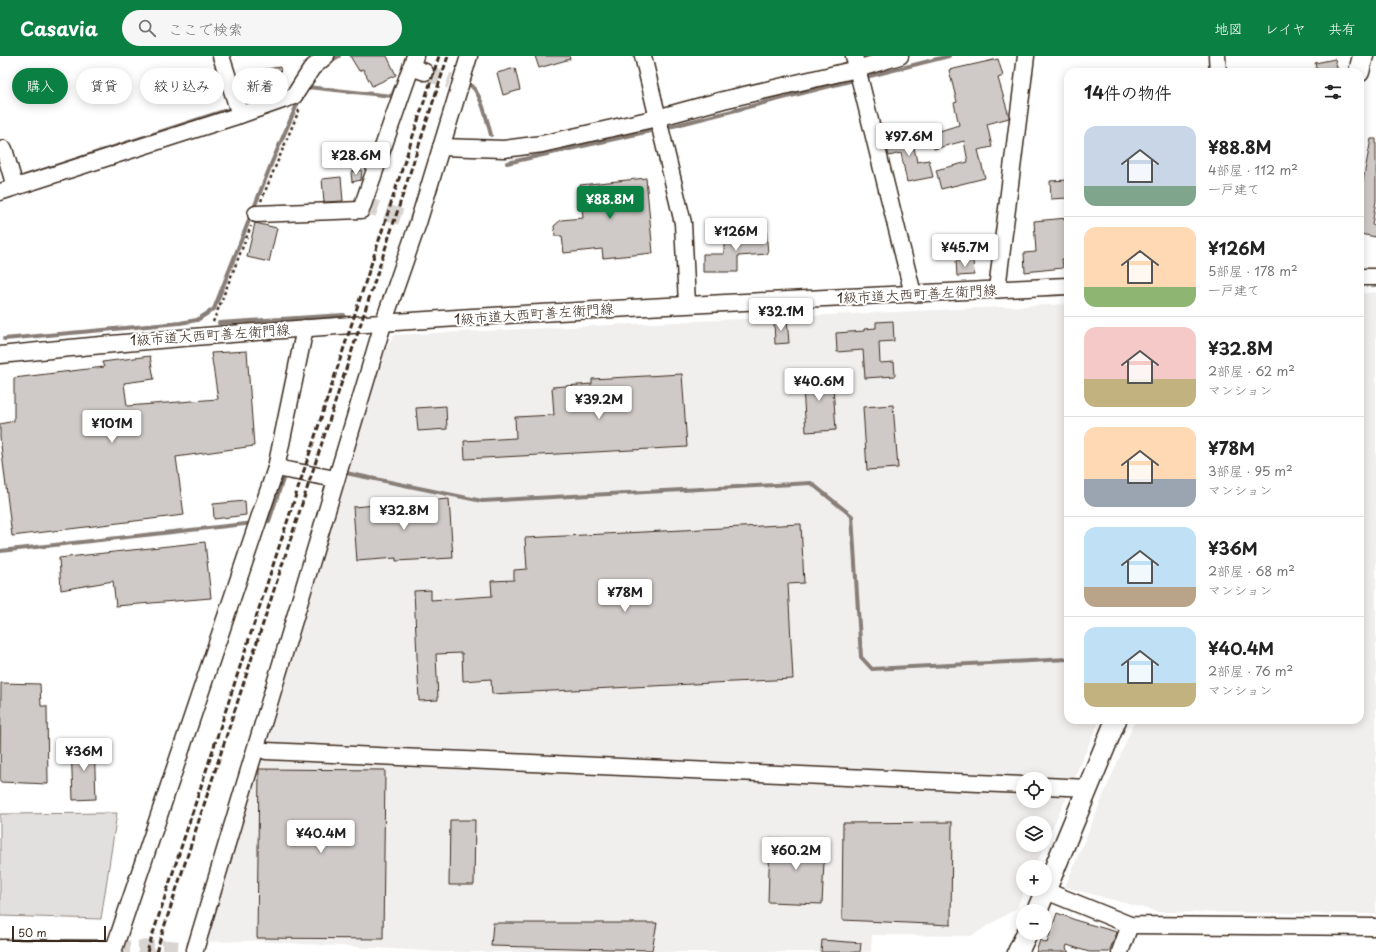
<!DOCTYPE html>
<html lang="ja">
<head>
<meta charset="utf-8">
<style>
	body { margin:0; font-family:"Playpen Sans","Klee One",sans-serif; background:#f6f6f6; color:#222; height:100vh; display:flex; flex-direction:column; font-size:15px; white-space:nowrap }
	* { box-sizing:border-box; margin:0 }
	p { font-size:13px; color:#767676 }
	.icon { flex:none; width:22px; height:22px; fill:none; stroke:currentColor; stroke-width:2; stroke-linecap:round; stroke-linejoin:round }
	.map { position:relative; flex:1; overflow:hidden }
	.panel { position:absolute; left:1064px; top:12px; width:300px; height:656px; display:flex; flex-direction:column; background:#fff; border-radius:12px; box-shadow:0 2px 10px #0003 }
	.panel>* { flex:none }
	.banner { position:absolute; left:12px; top:12px; width:380px; height:36px; display:flex; gap:8px }
	.fabs { position:absolute; left:1016px; top:716px; display:grid; gap:8px }
	.fabs a { display:grid; place-items:center; width:36px; height:36px; border-radius:50%; background:#fff; box-shadow:0 2px 10px #0003; font-size:20px }
	.scale { position:absolute; left:12px; bottom:10px; width:94px; box-sizing:border-box; padding-left:4px; border:2px solid #3b2a1e; border-top:0; font-size:11px; line-height:14px; white-space:nowrap; color:#3b2a1e; -webkit-text-stroke:3px #fff; paint-order:stroke }
	.price { position:absolute; translate:-50% -34px; padding:0 9px; border-radius:4px; background:#fff; color:#222; font-size:13px; line-height:26px; filter:drop-shadow(0 1px 2px #0008) }
	.price::after { content:''; position:absolute; left:50%; top:24px; width:12px; height:9px; margin-left:-6px; background:inherit; clip-path:polygon(0 0,100% 0,50% 100%) }
	.price.current { background:#0b8043; color:#fff }
	ul { padding:0; list-style:none }
	li { display:flex; align-items:center; gap:12px; height:100px; padding:0 20px }
	li+li { border-top:1px solid #e0e0e0 }
	li span { display:grid; place-items:center; flex:none; width:112px; height:80px; border-radius:12px; color:#555 }
	li>.icon { margin-inline-start:auto }
	span .icon { width:48px; height:48px; fill:#fffc; stroke-width:1 }
	li b { font-size:17px }
	h2 { display:flex; justify-content:space-between; align-items:center; height:48px; padding:0 20px; font-size:17px }
	.chip { padding:0 14px; border-radius:18px; background:#fff; box-shadow:0 2px 10px #0003; font-size:14px; line-height:36px }
	.chip.current { background:#0b8043; color:#fff }
	header { display:flex; align-items:center; gap:24px; box-sizing:border-box; height:56px; padding:0 20px; background:#0b8043; color:#fff }
	header strong { font-size:19px }
	nav { display:flex; gap:22px; margin-inline-start:auto; font-size:14px }
	.search { width:280px; height:36px; background:#f6f6f6; display:flex; align-items:center; gap:10px; box-sizing:border-box; padding:0 14px; border-radius:22px; color:#767676; font-size:15px }
	.map>svg:first-child { display:block }
	.built { fill:#f1efee }
	.green { fill:#e2e0de; stroke:#8e857e }
	.lines { fill:none; stroke-linecap:round; stroke-linejoin:round }
	.stream { stroke:#887e77; stroke-width:4 }
	.building { fill:#cfcac7; stroke:#3b2a1e }
	.minor-tunnel { stroke:#d8d4d2; stroke-width:16; stroke-dasharray:16 8; stroke-linecap:butt }
	.minor-casing { stroke:#3b2a1e; stroke-width:19 }
	.major-casing { stroke:#3b2a1e; stroke-width:23 }
	.path { stroke:#3b2a1e; stroke-width:2.5; stroke-dasharray:3 3; stroke-linecap:butt }
	.minor { stroke:#fff; stroke-width:16 }
	.major { stroke:#fff; stroke-width:20 }
	.rail { stroke:#3b2a1e; stroke-width:3; stroke-dasharray:6 3; stroke-linecap:butt }
	.labels { text-anchor:middle; stroke-width:4; stroke-linejoin:round; paint-order:stroke }
	.street-label { font-size:14px; fill:#3b2a1e; stroke:#fff }
</style>
</head>
<body>
<header>
<strong>Casavia</strong>
<div class="search"><svg class="icon" aria-label="search" viewBox="0 0 24 24"><circle cx="10" cy="10" r="6"/><path d="M15 15l6 6"/></svg>ここで検索</div>
<nav><a>地図</a><a>レイヤ</a><a>共有</a></nav>
</header>
<div class="map">
<svg width="1376" height="896" viewBox="0 0 1376 896">
	<rect width="100%" height="100%" fill="#fff"/>
	<filter id="ink" filterUnits="userSpaceOnUse"><feTurbulence type="fractalNoise" baseFrequency=".025" numOctaves="2"/><feDisplacementMap in="SourceGraphic" scale="8" xChannelSelector="R" yChannelSelector="G"/><feConvolveMatrix kernelMatrix="1 2 1 2 8 2 1 2 1" color-interpolation-filters="sRGB"/></filter>
	<g filter="url(#ink)">
		<g class="built">
			<polygon points="1376,236 1376,858 1158,856 1065,831 1135,664 1360,664 1360,238"/>
			<polygon points="1068,248 1068,664 1100,664 1074,722 264,686 385,295 394,279"/>
			<polygon points="258,702 1023,738 1023,745 1045,745 1045,739 1067,740 1045,788 1045,767 1023,767 1023,789 1045,789 1035,811 1023,811 1023,833 1025,833 1017,852 971,880 872,879 871,896 442,896 254,885 201,886"/>
		</g>
		<polygon class="green" points="117,757 101,863 0,860 0,758"/>
		<g class="lines">
			<g class="stream">
				<polyline points="329,6 339,0"/>
				<polyline points="866,21 949,0"/>
				<path d="M467,27c14,6 20,38 24,52"/>
				<polyline points="307,31 392,40 396,30"/>
				<polyline points="240,50 282,35 288,36"/>
				<polyline points="669,71 854,24"/>
				<polyline points="507,107 650,75"/>
				<polyline points="25,120 233,52"/>
				<polyline points="219,267 344,259"/>
				<polyline points="4,283 180,267 197,264 214,253 272,106 299,44"/>
				<polyline points="341,416 482,445 811,427 852,460 861,601 872,613 1068,603"/>
				<polyline points="261,466 269,465 285,417"/>
				<polyline points="0,495 254,467"/>
			</g>
		</g>
		<g class="building">
			<polygon points="350,0 387,0 396,19 372,30 363,13 359,15"/>
			<polygon points="535,0 569,0 570,3 539,12"/>
			<polygon points="998,3 1003,20 998,22 1009,60 1009,62 987,68 992,91 978,94 985,122 941,133 936,114 968,106 964,85 934,93 930,78 959,69 954,47 957,46 949,14"/>
			<polygon points="1335,3 1338,16 1317,16 1315,7"/>
			<polygon points="280,11 282,27 263,30 260,14"/>
			<polygon points="515,12 520,34 503,39 497,17"/>
			<polygon points="911,77 917,106 929,104 933,121 907,126 901,97 889,100 885,82"/>
			<polygon points="1371,83 1376,83 1376,145 1372,169 1376,170 1376,181 1360,178 1360,130 1362,130"/>
			<polygon points="362,114 361,124 352,126 351,116"/>
			<polygon points="341,121 343,145 324,146 322,123"/>
			<polygon points="646,122 653,197 603,202 602,193 564,197 562,180 555,180 554,170 561,164 583,162 580,129"/>
			<polygon points="1068,124 1068,142 1051,143 1050,125"/>
			<polygon points="1067,162 1068,203 1062,203 1063,212 1025,216 1024,197 1036,196 1034,165"/>
			<polygon points="255,167 277,172 269,206 247,201"/>
			<polygon points="766,173 768,198 738,200 738,216 703,216 703,198 724,198 724,179 752,179 752,174"/>
			<polygon points="973,204 974,219 957,220 956,205"/>
			<polygon points="787,263 789,287 775,288 774,264"/>
			<polygon points="893,265 894,285 879,286 880,307 894,306 895,320 865,322 863,294 837,296 836,277 864,275 864,273 876,272 876,266"/>
			<polygon points="247,295 254,390 176,401 184,459 12,480 0,381 0,368 14,365 14,322 104,311 102,306 150,300 154,323 124,327 127,350 218,343 211,297"/>
			<polygon points="832,316 836,374 806,376 802,318"/>
			<polygon points="682,318 687,391 465,403 464,385 516,382 515,361 554,359 552,331 592,328 592,323"/>
			<polygon points="893,349 898,412 867,414 863,351"/>
			<polygon points="446,350 447,373 418,375 416,352"/>
			<polygon points="449,443 453,502 396,505 396,502 357,505 353,451"/>
			<polygon points="245,445 246,459 214,463 213,448"/>
			<polygon points="801,468 804,527 788,528 793,623 492,638 491,623 463,625 462,597 436,598 438,644 419,645 414,535 431,534 431,544 492,540 491,525 514,524 514,514 527,513 525,482"/>
			<polygon points="205,486 211,542 116,550 113,525 61,534 59,502"/>
			<polygon points="1,627 40,628 41,650 47,650 48,728 0,726"/>
			<polygon points="94,687 96,743 73,744 71,688"/>
			<polygon points="259,713 385,714 383,883 257,882"/>
			<polygon points="450,764 475,764 474,829 449,829"/>
			<polygon points="952,766 951,869 842,864 843,767"/>
			<polygon points="770,782 825,784 822,848 768,846"/>
			<polygon points="1057,857 1078,865 1117,876 1109,896 1089,896 1067,889 1066,893 1069,896 1036,896 1040,884 1047,887"/>
			<polygon points="493,867 657,867 652,894 491,890"/>
			<polygon points="822,884 861,887 860,896 821,896"/>
		</g>
		<g class="lines">
			<g class="minor-tunnel">
				<polyline points="425,16 450,25"/>
				<polyline points="363,148 418,167"/>
				<polyline points="114,893 168,892 195,894"/>
			</g>
			<g class="minor-casing">
				<g id="minor">
					<polyline points="643,0 683,167 687,248"/>
					<polyline points="854,0 913,238"/>
					<polyline points="1217,0 1218,16"/>
					<polyline points="411,11 425,16"/>
					<polyline points="240,59 294,40 312,12 326,0"/>
					<polyline points="441,91 504,93 542,88 657,62 723,44 857,13 900,0"/>
					<polyline points="4,93 15,131"/>
					<polyline points="0,136 240,59 221,0"/>
					<polyline points="256,158 361,154 415,0"/>
					<polyline points="1360,221 1376,221"/>
					<polyline points="997,233 1026,0"/>
					<path d="M0,299c355,-37 712,-51 1068,-69"/>
					<polyline points="276,412 336,423"/>
					<polyline points="266,695 1023,729"/>
					<polyline points="1045,730 1088,732"/>
					<polyline points="1046,835 1130,869 1376,871"/>
					<polyline points="0,892 114,893 276,412 305,272"/>
					<polyline points="195,894 383,268 418,167 469,0"/>
					<polyline points="1120,896 1130,869"/>
				</g>
			</g>
			<g class="major-casing">
				<g id="major">
					<polyline points="1359,16 1363,0"/>
					<polyline points="1037,855 1116,664"/>
					<polyline points="1018,896 1027,877"/>
				</g>
			</g>
			<g class="path">
				<polyline points="261,145 300,52"/>
				<polyline points="213,266 251,170"/>
			</g>
			<use href="#minor" class="minor"/>
			<use href="#major" class="major"/>
			<g class="rail">
				<polyline points="147,896 439,0"/>
				<polyline points="156,896 448,0"/>
			</g>
		</g>
	</g>
	<g class="labels">
		<g class="street-label">
			<text transform="translate(917 238) rotate(-3)" y="5">1級市道大西町善左衛門線</text>
			<text transform="translate(534 258) rotate(-4)" y="5">1級市道大西町善左衛門線</text>
			<text transform="translate(210 279) rotate(-4)" y="5">1級市道大西町善左衛門線</text>
		</g>
	</g>
</svg>
<div class="fabs">
<a><svg class="icon" aria-label="locate" viewBox="0 0 24 24"><circle cx="12" cy="12" r="6"/><path d="M12 2v4M12 18v4M2 12h4M18 12h4"/></svg></a>
<a><svg class="icon" aria-label="layers" viewBox="0 0 24 24"><path d="M12 4l9 5-9 5-9-5zM3 14l9 5 9-5"/></svg></a>
<a>+</a>
<a>−</a>
</div>
<div class="scale">50 m</div>
<b class="price" style="left:909px;top:101px">¥97.6M</b>
<b class="price" style="left:356px;top:120px">¥28.6M</b>
<b class="price current" style="left:610px;top:164px">¥88.8M</b>
<b class="price" style="left:736px;top:196px">¥126M</b>
<b class="price" style="left:965px;top:212px">¥45.7M</b>
<b class="price" style="left:781px;top:276px">¥32.1M</b>
<b class="price" style="left:819px;top:346px">¥40.6M</b>
<b class="price" style="left:599px;top:364px">¥39.2M</b>
<b class="price" style="left:112px;top:388px">¥101M</b>
<b class="price" style="left:404px;top:475px">¥32.8M</b>
<b class="price" style="left:625px;top:557px">¥78M</b>
<b class="price" style="left:84px;top:716px">¥36M</b>
<b class="price" style="left:321px;top:798px">¥40.4M</b>
<b class="price" style="left:796px;top:815px">¥60.2M</b>
<div class="banner">
<a class="chip current">購入</a>
<a class="chip">賃貸</a>
<a class="chip">絞り込み</a>
<a class="chip">新着</a>
</div>
<section class="panel">
<h2>14件の物件<svg class="icon" aria-label="filters" viewBox="0 0 24 24"><path d="M4 7h16M4 17h16"/><circle cx="9" cy="7" r="2"/><circle cx="15" cy="17" r="2"/></svg></h2>
<ul>
<li><span style="background:linear-gradient(#c9d6e8 75%,#7fa58c 0)"><svg class="icon" aria-label="home" viewBox="0 0 24 24"><path d="M3 11l9-7 9 7M6 9v11h12V9"/></svg></span><div><b>¥88.8M</b><p>4部屋 · 112 m²</p><p>一戸建て</p></div></li>
<li><span style="background:linear-gradient(#ffd9b3 75%,#8fb573 0)"><svg class="icon" aria-label="home" viewBox="0 0 24 24"><path d="M3 11l9-7 9 7M6 9v11h12V9"/></svg></span><div><b>¥126M</b><p>5部屋 · 178 m²</p><p>一戸建て</p></div></li>
<li><span style="background:linear-gradient(#f6c9c9 65%,#c2b280 0)"><svg class="icon" aria-label="home" viewBox="0 0 24 24"><path d="M3 11l9-7 9 7M6 9v11h12V9"/></svg></span><div><b>¥32.8M</b><p>2部屋 · 62 m²</p><p>マンション</p></div></li>
<li><span style="background:linear-gradient(#ffd9b3 65%,#9aa5b1 0)"><svg class="icon" aria-label="home" viewBox="0 0 24 24"><path d="M3 11l9-7 9 7M6 9v11h12V9"/></svg></span><div><b>¥78M</b><p>3部屋 · 95 m²</p><p>マンション</p></div></li>
<li><span style="background:linear-gradient(#bfe0f5 75%,#b9a48a 0)"><svg class="icon" aria-label="home" viewBox="0 0 24 24"><path d="M3 11l9-7 9 7M6 9v11h12V9"/></svg></span><div><b>¥36M</b><p>2部屋 · 68 m²</p><p>マンション</p></div></li>
<li><span style="background:linear-gradient(#bfe0f5 70%,#c2b280 0)"><svg class="icon" aria-label="home" viewBox="0 0 24 24"><path d="M3 11l9-7 9 7M6 9v11h12V9"/></svg></span><div><b>¥40.4M</b><p>2部屋 · 76 m²</p><p>マンション</p></div></li>
</ul>
</section>
</div>
</body>
</html>
